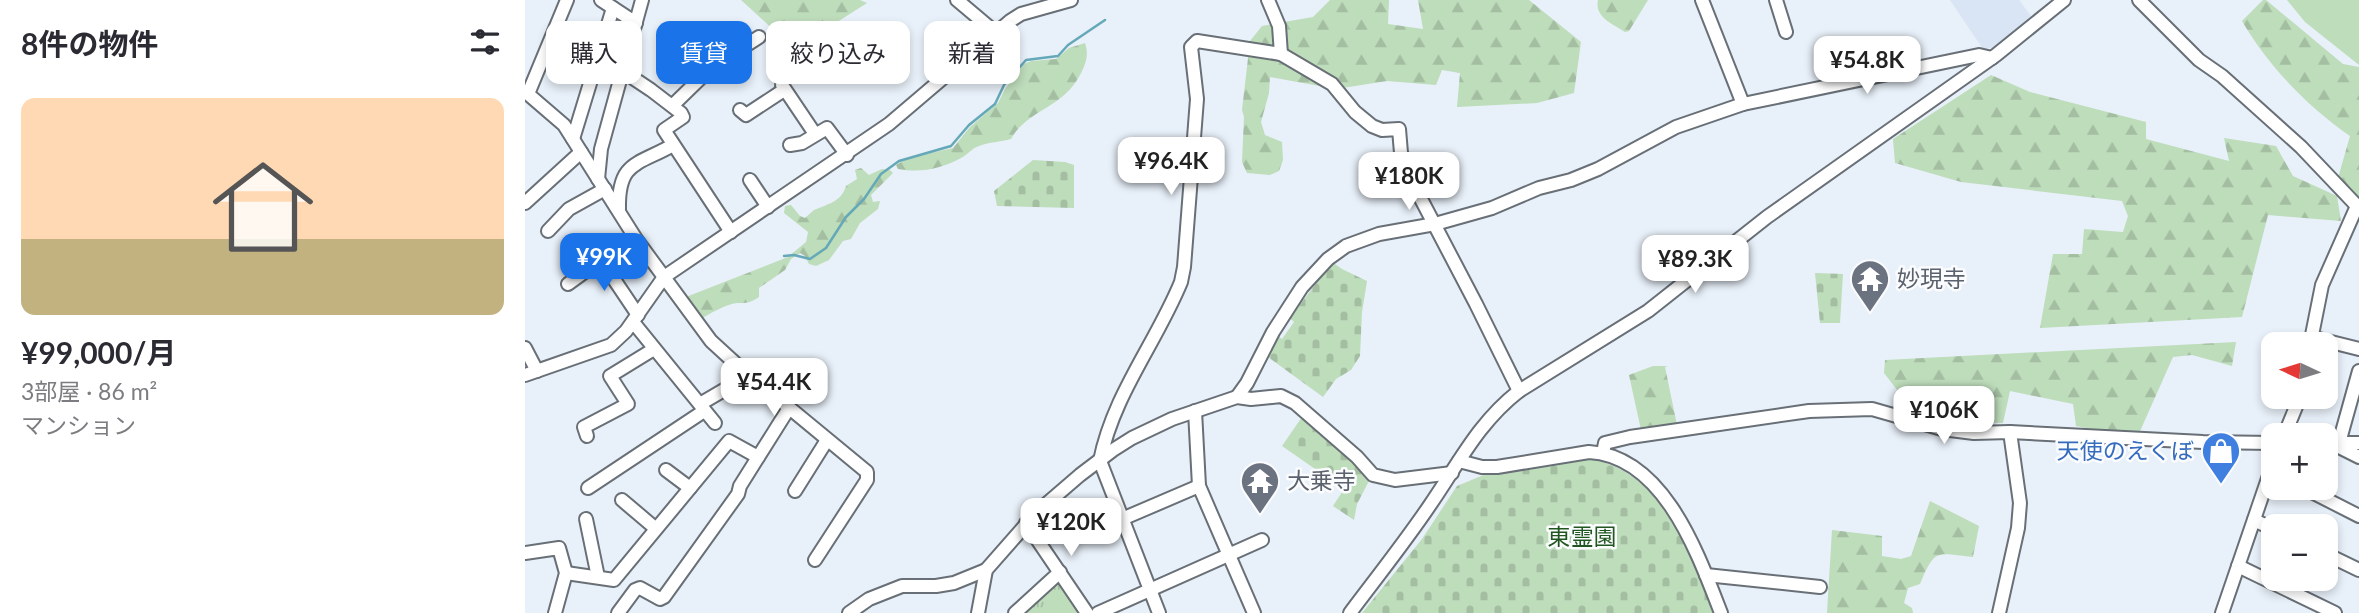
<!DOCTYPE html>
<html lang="ja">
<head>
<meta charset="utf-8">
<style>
	body { margin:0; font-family:Lato,"Noto Sans JP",sans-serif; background:#f7f7f7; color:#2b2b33; height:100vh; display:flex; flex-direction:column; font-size:26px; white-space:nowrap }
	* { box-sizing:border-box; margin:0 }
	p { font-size:23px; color:#7c7c81 }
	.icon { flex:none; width:38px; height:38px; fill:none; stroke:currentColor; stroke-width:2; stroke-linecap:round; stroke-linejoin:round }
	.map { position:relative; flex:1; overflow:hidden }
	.panel { display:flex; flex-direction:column; background:#fff; width:525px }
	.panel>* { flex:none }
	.banner { position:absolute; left:21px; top:21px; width:665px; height:63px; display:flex; gap:14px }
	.needle { width:46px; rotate:274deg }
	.tools { position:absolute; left:1736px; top:332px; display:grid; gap:14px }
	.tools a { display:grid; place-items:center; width:77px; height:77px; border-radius:14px; background:#fff; box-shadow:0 4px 10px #0003; font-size:35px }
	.price { position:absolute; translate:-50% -60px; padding:0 16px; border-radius:14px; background:#fff; color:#222; font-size:23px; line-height:46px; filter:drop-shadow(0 2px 4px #0008) }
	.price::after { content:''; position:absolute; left:50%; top:42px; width:21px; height:16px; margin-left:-10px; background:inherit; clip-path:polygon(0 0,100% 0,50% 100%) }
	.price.on { background:#1a73e8; color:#fff }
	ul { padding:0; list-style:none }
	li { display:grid; align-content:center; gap:14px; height:371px; padding:0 21px }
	li span { display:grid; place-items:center; height:217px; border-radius:14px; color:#555 }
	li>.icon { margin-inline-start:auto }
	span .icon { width:126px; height:126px; fill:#fffc; stroke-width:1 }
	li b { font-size:30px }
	h2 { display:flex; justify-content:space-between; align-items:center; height:84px; padding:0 21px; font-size:30px }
	.tag { padding:0 24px; border-radius:14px; background:#fff; box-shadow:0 4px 10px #0003; font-size:24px; line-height:63px }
	.tag.on { background:#1a73e8; color:#fff }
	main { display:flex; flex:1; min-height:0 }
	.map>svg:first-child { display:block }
	.built { fill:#d9e5f4 }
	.grass { fill:#beddbb }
	.forest { fill:url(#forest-firs) }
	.cemetery { fill:url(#cemetery-stones) }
	.park { fill:url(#park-tufts) }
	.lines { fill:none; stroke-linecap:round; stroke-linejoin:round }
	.stream { stroke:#65a8b8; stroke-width:2.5 }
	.minor-casing { stroke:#686f76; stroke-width:16 }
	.minor { stroke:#fff; stroke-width:12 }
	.labels { text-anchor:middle; stroke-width:5; stroke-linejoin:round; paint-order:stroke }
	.worship-label { font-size:23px; fill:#5b616d; stroke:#fbfcfe; text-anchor:start }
	.shop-label { font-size:23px; fill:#366cbe; stroke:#fbfcfe; text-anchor:end }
	.park-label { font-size:23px; fill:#20561f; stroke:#fbfcfe }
</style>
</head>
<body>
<main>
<section class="panel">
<h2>8件の物件<svg class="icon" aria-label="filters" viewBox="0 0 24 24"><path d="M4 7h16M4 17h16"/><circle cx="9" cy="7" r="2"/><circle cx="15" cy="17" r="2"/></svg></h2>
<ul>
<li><span style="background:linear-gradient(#ffd9b3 65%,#c2b280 0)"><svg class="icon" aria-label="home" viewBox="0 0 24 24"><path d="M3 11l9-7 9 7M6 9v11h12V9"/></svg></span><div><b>¥99,000/月</b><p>3部屋 · 86 m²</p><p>マンション</p></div></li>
</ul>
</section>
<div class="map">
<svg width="1834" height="613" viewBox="0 0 1834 613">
	<defs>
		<pattern id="forest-firs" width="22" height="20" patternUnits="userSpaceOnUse" patternTransform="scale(1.75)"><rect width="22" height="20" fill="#beddbb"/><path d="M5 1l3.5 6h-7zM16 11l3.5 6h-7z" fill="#a3bea1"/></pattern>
		<pattern id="cemetery-stones" width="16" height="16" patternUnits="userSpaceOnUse" patternTransform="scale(1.75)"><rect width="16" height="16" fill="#beddbb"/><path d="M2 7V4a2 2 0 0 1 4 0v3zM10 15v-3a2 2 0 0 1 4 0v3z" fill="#a3bea1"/></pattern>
		<pattern id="park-tufts" width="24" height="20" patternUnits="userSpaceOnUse" patternTransform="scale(1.75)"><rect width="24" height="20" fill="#beddbb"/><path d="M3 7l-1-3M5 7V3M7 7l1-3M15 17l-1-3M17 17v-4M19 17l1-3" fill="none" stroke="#a3bea1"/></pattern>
	</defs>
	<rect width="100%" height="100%" fill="#e8f0f9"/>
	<polygon class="built" points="1425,0 1494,0 1509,20 1472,47 1458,49"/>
	<polygon class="grass" points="1762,0 1834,0 1834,65 1780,22"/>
	<g class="forest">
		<polygon points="216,0 335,0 342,3 276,45 250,31"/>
		<polygon points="805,0 864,0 863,24 898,29 893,0 1004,0 1056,42 1049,93 1012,103 932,107 935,73 917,70 911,85 862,81 811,89 745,77 744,93 736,122 740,135 757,142 758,160 754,171 745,175 722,173 717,162 719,117 717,110 725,41 737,26 788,17"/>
		<path d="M1073,0h50l-19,31 -4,1c-12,-8 -31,-15 -27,-32z"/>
		<path d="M1738,0h3l77,64 16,3v134l-21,-23 12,-42c-43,-30 -81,-69 -108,-115z"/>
		<path d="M560,43c4,12 1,21 -5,32 -17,33 -53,35 -69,64 -10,3 -23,3 -32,7 -7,2 -12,9 -18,12 -21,11 -39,15 -63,11l-2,-4 12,-7 45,-10 17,-21 28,-24 7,-14 19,-25 7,-3 25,-2 13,-11z"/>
		<polygon points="1466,75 1505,92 1621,122 1621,139 1704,161 1699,138 1751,146 1768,176 1812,196 1816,221 1743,215 1717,317 1515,328 1528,254 1557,254 1559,229 1598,232 1603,216 1597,201 1436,182 1370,163 1368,139"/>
		<path d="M336,168l8,7 13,-6 8,1 3,3 -22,22 2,7 7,-1 -2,8 -18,14 -9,16 -8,2 -14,19 -13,6 -7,-2 -4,-8 -5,-3 -9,6 -6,11 -26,18v9c-9,6 -12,6 -22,6 -11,1 -28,11 -38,17l-14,-20 1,-3 102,-40 18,-15 2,-10 -24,-19 1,-7 6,-1 9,11 5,2 9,-8c14,-6 27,-8 32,-24l11,-7 -2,-9z"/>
		<polygon points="1711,342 1707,366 1667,355 1648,357 1612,438 1551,426 1548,404 1485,391 1478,423 1420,421 1390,413 1359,373 1360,360"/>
		<polygon points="1128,366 1143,366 1140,367 1152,425 1116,430 1104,375"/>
		<path d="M1405,501l49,25 -6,31c-37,-4 -38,-9 -53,27l-12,4 -4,15 8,5 1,5h-86l5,-83 50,6v20l19,3 10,-3z"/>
	</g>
	<g class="cemetery">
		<polygon points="508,160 540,162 549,165 549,208 472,206 469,191"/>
		<polygon points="807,262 817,269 842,281 837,312 835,356 826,370 811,379 798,397 743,357 754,337 757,339 769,322 765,318"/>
		<polygon points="1290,273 1318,274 1315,323 1295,323"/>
		<polygon points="777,417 829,461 845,479 832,504 829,520 808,506 819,489 757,446"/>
		<path d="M1065,459c74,13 100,94 125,154h-353l60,-74 35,-53 29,-12z"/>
	</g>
	<polygon class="park" points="535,572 562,613 490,613"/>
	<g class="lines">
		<polyline class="stream" points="259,256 269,255 285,259 301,248 321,217 339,199 356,174 374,161 426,146 444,125 470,104 479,85 501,60 533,56 543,45 580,20"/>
		<g class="minor-casing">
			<g id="minor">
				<polyline points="42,0 3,94 39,125 111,239 186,341 210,363 342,472 342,480 290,560"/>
				<polyline points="76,0 111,23"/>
				<polyline points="432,0 470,32"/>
				<polyline points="1251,0 1261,32"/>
				<polyline points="1614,0 1674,60 1697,76 1776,147 1834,208"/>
				<polyline points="756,54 807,84 830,112 847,126 857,130 874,129 876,153 895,197 951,304 994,391"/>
				<polyline points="96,70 126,90 156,113 158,117 139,130 206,232"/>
				<polyline points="257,85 290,134"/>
				<polyline points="1218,104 1454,55 1467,58"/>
				<polyline points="148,105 186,68 234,37"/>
				<polyline points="215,110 221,115 259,90"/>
				<polyline points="48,139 88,8"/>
				<polyline points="265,145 277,143 302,128 322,155"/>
				<polyline points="73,179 76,149 117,0"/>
				<polyline points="225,180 243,207"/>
				<polyline points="0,203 56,152"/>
				<path d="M94,209c-1,-48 19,-44 54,-64"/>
				<polyline points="23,231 44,209 80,189"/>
				<polyline points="43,284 76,260 113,315"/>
				<polyline points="108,322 190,423"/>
				<polyline points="1786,337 1834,349"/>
				<polyline points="1785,345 1797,285 1832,206"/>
				<polyline points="0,348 12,371"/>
				<polyline points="0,375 86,345 101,331 139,277 364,124 485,21 496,14 546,0"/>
				<polyline points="712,397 722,383 748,332 777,287 803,259 821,246 854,234 910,224 967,208 1014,188 1046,180 1073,169 1151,127 1218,104 1177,0"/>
				<polyline points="175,404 204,387"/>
				<polyline points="670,411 674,486 729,613"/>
				<polyline points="62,436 59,427 103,404 85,376 129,349"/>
				<polyline points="1759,436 1775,397"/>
				<polyline points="1801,443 1834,443"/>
				<polyline points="1814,443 1834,371"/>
				<polyline points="1808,444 1834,457"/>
				<polyline points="1078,453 1080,443 1105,437 1284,411 1347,409 1417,429 1449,433 1485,432 1678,442 1748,443"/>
				<path d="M934,461l23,6h15l92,-15c75,4 109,102 132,161"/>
				<polyline points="141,470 165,488"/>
				<polyline points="63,488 179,411"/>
				<polyline points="1779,488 1834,516"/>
				<polyline points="270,491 302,440"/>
				<polyline points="97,500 130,528"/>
				<polyline points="61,519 73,577"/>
				<polyline points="597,519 674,486"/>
				<polyline points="1729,520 1748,529"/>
				<polyline points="501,523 562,613"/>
				<polyline points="0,553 34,548 41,573 30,613"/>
				<polyline points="1801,554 1834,570"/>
				<polyline points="1713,566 1810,613"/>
				<polyline points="41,573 89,580 204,441 233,457"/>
				<polyline points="1181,575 1295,587"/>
				<polyline points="93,613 110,590 115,588 135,599 139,597 213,494 215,486 264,408"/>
				<polyline points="324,613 344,599 377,586 411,586 429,583 461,570"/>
				<polyline points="453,613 461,570 512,512 555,475 588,450 607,438 647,419 712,397 726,399 756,396 770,403 832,457 848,475 870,480 927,473"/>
				<polyline points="490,613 535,572"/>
				<polyline points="573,613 737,540"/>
				<path d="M634,613l-59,-152c13,-66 56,-118 81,-179l3,-15 13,-168 -6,-52 6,-6 84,13 -2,-28 -11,-26"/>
				<path d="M825,613c27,-36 55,-71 80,-108 29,-42 48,-82 89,-114l129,-80 119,-94 229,-162 68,-55"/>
				<polyline points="1474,613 1493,528 1495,503 1485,432"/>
				<polyline points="1697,613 1748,464"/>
			</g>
		</g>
		<use href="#minor" class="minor"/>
	</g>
	<defs>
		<g id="temple-pin" transform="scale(2.0125)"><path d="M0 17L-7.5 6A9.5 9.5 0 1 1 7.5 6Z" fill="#6b7280" stroke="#fbfcfe"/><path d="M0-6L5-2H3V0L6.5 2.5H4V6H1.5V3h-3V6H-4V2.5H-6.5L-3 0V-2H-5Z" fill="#fff"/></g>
		<g id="shop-pin" transform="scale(2.0125)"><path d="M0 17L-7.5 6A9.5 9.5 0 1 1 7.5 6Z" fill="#3f7fe0" stroke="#fbfcfe"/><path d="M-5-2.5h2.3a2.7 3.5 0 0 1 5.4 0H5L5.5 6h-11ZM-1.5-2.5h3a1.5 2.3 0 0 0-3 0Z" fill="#fff"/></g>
	</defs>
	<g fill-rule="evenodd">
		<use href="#temple-pin" x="1345" y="279"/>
		<use href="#shop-pin" x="1696" y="451"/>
		<use href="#temple-pin" x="735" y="481"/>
	</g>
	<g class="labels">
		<g class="worship-label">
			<text x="1372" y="287">妙現寺</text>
			<text x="762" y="489">大乗寺</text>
		</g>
		<g class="shop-label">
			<text x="1669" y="459">天使のえくぼ</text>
		</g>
		<g class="park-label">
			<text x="1057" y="545">東霊園</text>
		</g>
	</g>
</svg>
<div class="tools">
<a><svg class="needle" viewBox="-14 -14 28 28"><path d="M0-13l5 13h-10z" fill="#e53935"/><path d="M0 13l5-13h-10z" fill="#7c7c81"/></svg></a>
<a>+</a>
<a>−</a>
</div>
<b class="price" style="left:1342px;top:96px">¥54.8K</b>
<b class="price" style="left:646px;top:197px">¥96.4K</b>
<b class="price" style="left:884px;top:212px">¥180K</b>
<b class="price on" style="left:79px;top:293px">¥99K</b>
<b class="price" style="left:1170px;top:295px">¥89.3K</b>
<b class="price" style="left:249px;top:418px">¥54.4K</b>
<b class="price" style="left:1419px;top:446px">¥106K</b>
<b class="price" style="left:546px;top:558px">¥120K</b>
<div class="banner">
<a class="tag">購入</a>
<a class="tag on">賃貸</a>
<a class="tag">絞り込み</a>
<a class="tag">新着</a>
</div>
</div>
</main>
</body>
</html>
